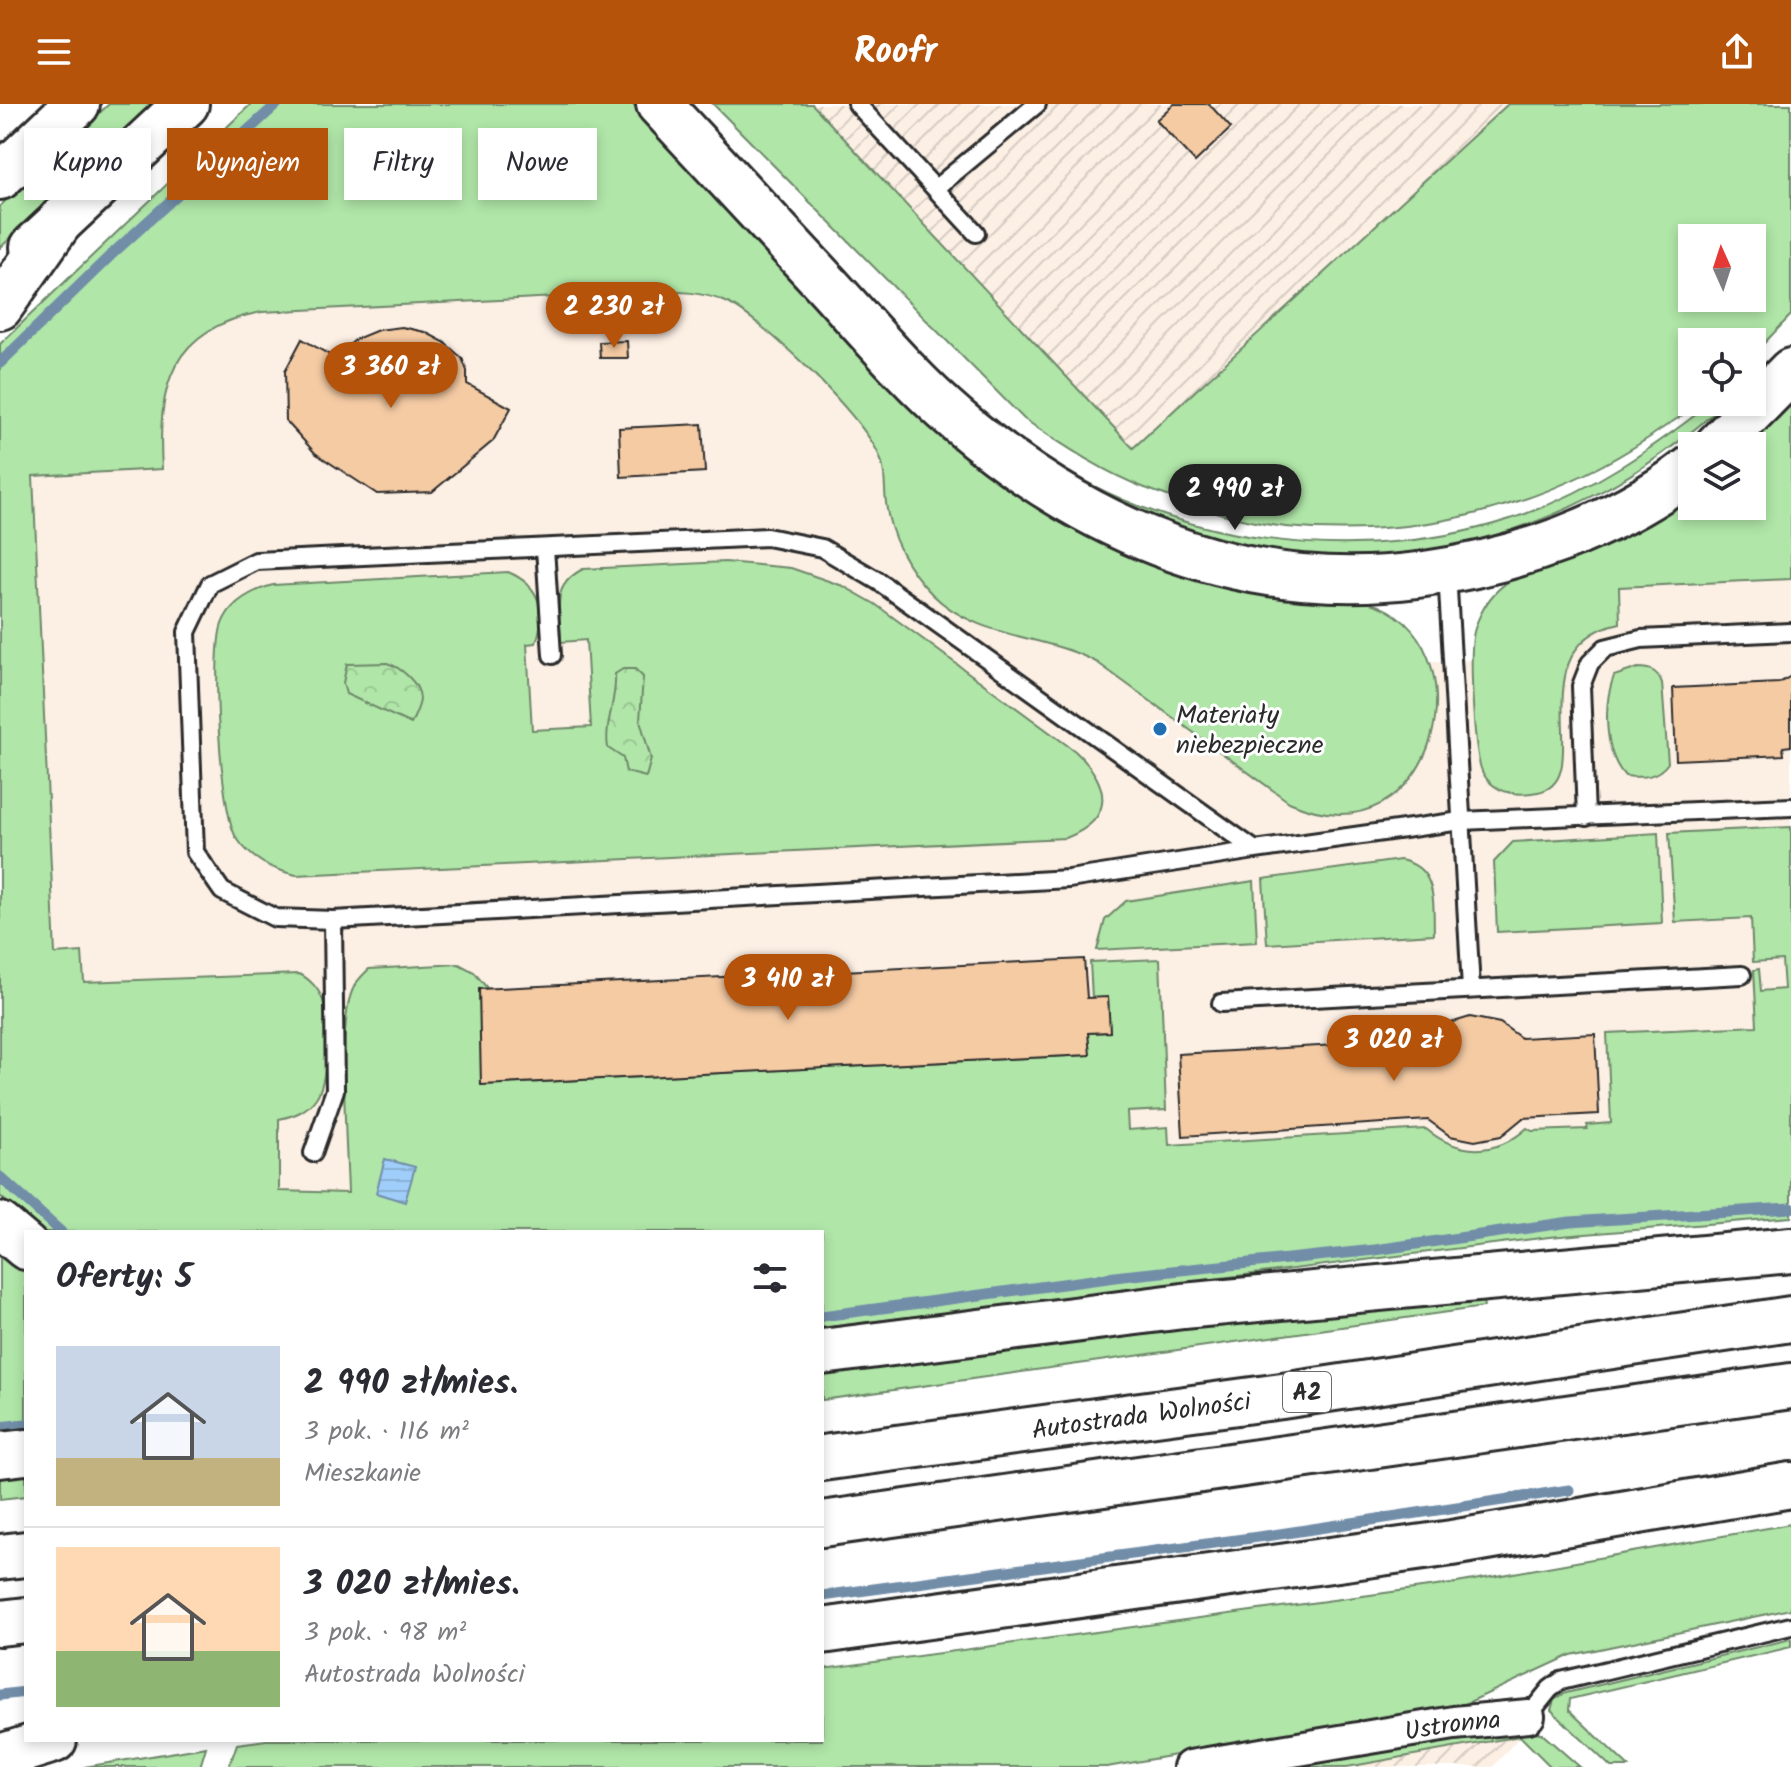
<!DOCTYPE html>
<html lang="pl">
<head>
<meta charset="utf-8">
<style>
	body { margin:0; font-family:Kalam,sans-serif; background:#f2f2f3; color:#2b2b33; height:100vh; display:flex; flex-direction:column; font-size:30px; white-space:nowrap }
	* { box-sizing:border-box; margin:0 }
	p { font-size:26px; color:#7c7c81 }
	.icon { flex:none; width:44px; height:44px; fill:none; stroke:currentColor; stroke-width:2; stroke-linecap:round; stroke-linejoin:round }
	.map { position:relative; flex:1; overflow:hidden }
	.sheet { position:absolute; left:24px; top:1126px; width:800px; height:512px; display:flex; flex-direction:column; background:#fff; border-radius:0px; box-shadow:0 4px 12px #0003 }
	.sheet>* { flex:none }
	.banner { position:absolute; left:24px; top:24px; width:800px; height:72px; display:flex; gap:16px }
	.needle { width:52px; rotate:357deg }
	.controls { position:absolute; left:1678px; top:120px; display:grid; gap:16px }
	.controls a { display:grid; place-items:center; width:88px; height:88px; border-radius:0px; background:#fff; box-shadow:0 4px 12px #0003; font-size:40px }
	.price { position:absolute; translate:-50% -68px; padding:0 18px; border-radius:28px; background:#b45309; color:#fff; font-size:26px; line-height:52px; filter:drop-shadow(0 2px 4px #0008) }
	.price::after { content:''; position:absolute; left:50%; top:48px; width:24px; height:18px; margin-left:-12px; background:inherit; clip-path:polygon(0 0,100% 0,50% 100%) }
	.price.current { background:#222; color:#fff }
	ul { padding:0; list-style:none }
	li { display:flex; align-items:center; gap:24px; height:200px; padding:0 32px }
	li+li { border-top:2px solid #e1e1e2 }
	li span { display:grid; place-items:center; flex:none; width:224px; height:160px; border-radius:0px; color:#555 }
	li>.icon { margin-inline-start:auto }
	span .icon { width:96px; height:96px; fill:#fffc; stroke-width:1 }
	li b { font-size:34px }
	h2 { display:flex; justify-content:space-between; align-items:center; height:96px; padding:0 32px; font-size:34px }
	.chip { padding:0 28px; border-radius:0px; background:#fff; box-shadow:0 4px 12px #0003; font-size:28px; line-height:72px }
	.chip.current { background:#b45309; color:#fff }
	header { display:flex; justify-content:space-between; align-items:center; height:104px; padding:0 32px; background:#b45309; color:#fff; font-size:36px; font-weight:600 }
	.map>svg:first-child { display:block }
	.built { fill:#fcefe4 }
	.industrial { fill:url(#industrial-furrows) }
	.green { fill:#b0e6a8; stroke:#6e886a; stroke-width:2; fill-rule:evenodd }
	.forest { fill:url(#forest-crowns); stroke:#6e886a; stroke-width:2 }
	.water { fill:url(#water-rules); stroke:#718da8; stroke-width:2 }
	.lines { fill:none; stroke-linecap:round; stroke-linejoin:round }
	.stream { stroke:#718da8; stroke-width:11 }
	.building { fill:#f5cba4; stroke:#2b2b2b; stroke-width:2 }
	.lane-casing { stroke:#2b2b2b; stroke-width:22 }
	.street-casing { stroke:#2b2b2b; stroke-width:38 }
	.secondary-casing { stroke:#2b2b2b; stroke-width:50 }
	.highway-casing { stroke:#2b2b2b; stroke-width:50 }
	.lane { stroke:#fff; stroke-width:16 }
	.street { stroke:#fff; stroke-width:32 }
	.secondary { stroke:#fff; stroke-width:44 }
	.highway { stroke:#fff; stroke-width:44 }
	.poi-dot { fill:#1f6fb2; stroke:#fff; stroke-width:3 }
	.labels { text-anchor:middle; stroke-width:6; stroke-linejoin:round; paint-order:stroke }
	.shield { fill:#fff; stroke:#6b6b6b; stroke-width:2 }
	.shield-label { font-size:24px; font-weight:bold; fill:#2b2b2b }
	.poi-label { font-size:26px; fill:#2b2b2b; stroke:#fff; text-anchor:start }
	.street-label { font-size:26px; fill:#2b2b2b; stroke:#fff }
</style>
</head>
<body>
<header><svg class="icon" aria-label="menu" viewBox="0 0 24 24"><path d="M4 6h16M4 12h16M4 18h16"/></svg>Roofr<svg class="icon" aria-label="share" viewBox="0 0 24 24"><path d="M12 15V3M7 8l5-5 5 5M5 13v7h14v-7"/></svg></header>
<div class="map">
<svg width="1791" height="1663" viewBox="0 0 1791 1663">
	<defs>
		<pattern id="industrial-furrows" width="10" height="10" patternUnits="userSpaceOnUse" patternTransform="scale(2)"><rect width="10" height="10" fill="#fcefe4"/><path d="M-1 1l2-2M0 10L10 0M9 11l2-2" fill="none" stroke="#d8cdc4"/></pattern>
		<pattern id="forest-crowns" width="20" height="18" patternUnits="userSpaceOnUse" patternTransform="scale(2)"><rect width="20" height="18" fill="#b0e6a8"/><path d="M2 6a3 3 0 1 1 6 0M12 15a3 3 0 1 1 6 0" fill="none" stroke="#98c591"/></pattern>
		<pattern id="water-rules" width="6" height="5" patternUnits="userSpaceOnUse" patternTransform="scale(2)"><rect width="6" height="5" fill="#a0cefb"/><path d="M0 2.5h6" fill="none" stroke="#8ab1d7"/></pattern>
	</defs>
	<rect width="100%" height="100%" fill="#fff"/>
	<filter id="ink" filterUnits="userSpaceOnUse"><feTurbulence type="fractalNoise" baseFrequency=".0125" numOctaves="2"/><feDisplacementMap in="SourceGraphic" scale="16" xChannelSelector="R" yChannelSelector="G"/><feConvolveMatrix kernelMatrix="1 2 1 2 8 2 1 2 1" color-interpolation-filters="sRGB"/></filter>
	<g filter="url(#ink)">
		<polygon class="built" points="536,0 1038,443 1418,559 1486,555 1752,402 1791,338 1791,1033 818,1128 217,1128 58,1034 0,349"/>
		<g class="industrial">
			<polygon points="812,0 1508,0 1134,345"/>
			<polygon points="1520,1632 1493,1663 1347,1663"/>
		</g>
		<g class="green">
			<polygon points="109,0 153,0 0,144 0,102"/>
			<path d="M251,0h382l322,342c129,109 245,148 412,156 124,35 71,266 -78,200l-191,-139c-55,-30 -120,-23 -166,-69 -24,-24 -42,-57 -46,-91 -2,-16 0,-33 -7,-48 -16,-38 -115,-135 -153,-153 -23,-10 -47,-11 -72,-10l-392,20c-92,16 -105,75 -100,157l-129,7 22,478 27,-2 2,30 215,-8c10,4 21,16 24,27 7,19 5,81 -7,97 -9,13 -22,18 -37,21v72l69,2c-1,-42 -11,-172 5,-204 3,-8 10,-14 16,-20l90,-5 15,8 13,16 -7,1 2,96 607,-30 -1,-22 22,-1 -2,-34h-16l-2,-36 70,-3 6,151 -39,2 1,18 40,-3 1,18 257,-16c32,26 69,28 101,-1l5,3 55,-2v-4l24,-2 -4,-90 150,-7 -3,-56 5,-1 2,22 23,-2 -2,-29 -29,2 -2,-44 -76,4 -6,-89 122,-6v390l-242,20 -727,91v-96h-782l-40,-36v-852z"/>
			<path d="M713,0h99l321,344 375,-344h283v211l-39,41v-14h-60v60h8c-15,13 -34,23 -50,35 -109,72 -234,102 -364,90 -48,-5 -96,-23 -141,-39 -43,-16 -83,-44 -121,-69zM1692,134h60v60h-60z"/>
			<path d="M1712,298h14c-161,149 -374,196 -580,114 -45,-18 -85,-47 -126,-73h6c135,104 340,128 499,71 69,-25 130,-67 187,-112z"/>
			<path d="M1791,298v177l-172,8 1,36c-106,23 -20,158 -82,169 -21,4 -42,2 -54,-17 -11,-15 -14,-116 -11,-138 2,-14 11,-32 21,-43 17,-19 46,-29 68,-40 43,-22 87,-44 130,-66v18h60v-60h-7z"/>
			<path d="M725,458l66,6 52,18 32,18 200,147c34,32 42,67 -9,87l-770,37c-25,-6 -45,-15 -60,-38 -16,-26 -25,-184 -14,-213 8,-22 29,-33 51,-39l235,-13c32,13 39,39 28,71l-9,1 5,86 59,-3 -5,-87 -25,2c-1,-33 -11,-56 22,-73z"/>
			<path d="M1638,564c12,0 20,3 24,15l6,80c-11,15 -25,15 -43,13 -21,-23 -22,-72 -11,-100z"/>
			<polygon points="1658,729 1662,819 1497,828 1494,758 1513,738"/>
			<path d="M1400,756c38,7 33,42 34,74l-167,10 -4,-65z"/>
			<polygon points="1254,777 1257,838 1097,846 1105,816 1126,797"/>
			<polygon points="0,1142 26,1163 26,1333 0,1336"/>
			<polygon points="1477,1197 1483,1197 1484,1203 822,1296 822,1268 1172,1223"/>
			<polygon points="26,1364 26,1392 0,1395 0,1367"/>
			<polygon points="1791,1420 1791,1505 1571,1551 1465,1600 1107,1663 229,1663 237,1640 266,1636 822,1636 822,1565 1451,1480"/>
			<polygon points="1791,1535 1791,1543 1570,1595 1569,1606 1629,1663 1611,1663 1551,1606 1554,1596 1566,1589"/>
			<polygon points="1504,1625 1541,1629 1580,1663 1551,1663 1520,1632 1347,1663 1276,1663"/>
			<polygon points="206,1643 200,1663 84,1663"/>
		</g>
		<g class="forest">
			<path d="M387,559c13,4 33,20 33,36 0,7 -6,18 -9,25l-65,-30 -3,-11 4,-19z"/>
			<path d="M623,565h12l8,8 -3,43 11,39 -5,18 -20,-5 -3,-14 -15,-10c-4,-25 9,-48 7,-74z"/>
		</g>
		<polygon class="water" points="385,1055 415,1063 405,1098 376,1089"/>
		<g class="lines">
			<g class="stream">
				<polyline points="0,259 111,151 277,0"/>
				<polyline points="0,1073 61,1128"/>
				<polyline points="822,1212 1123,1172 1375,1146 1570,1118 1791,1104"/>
				<polyline points="0,1323 26,1320"/>
				<polyline points="822,1492 1273,1431 1569,1386"/>
				<polyline points="0,1591 26,1588"/>
			</g>
		</g>
		<g class="building">
			<polygon points="1174,0 1209,0 1231,24 1195,58 1156,16"/>
			<polygon points="402,223 425,228 444,238 462,254 467,267 467,280 511,304 493,337 432,388 377,390 315,349 286,317 285,267 302,235 335,254 356,235 378,226"/>
			<polygon points="627,237 628,254 600,254 599,238"/>
			<polygon points="702,320 705,368 621,373 619,324"/>
			<polygon points="1791,572 1791,642 1783,643 1784,651 1676,656 1673,584 1779,579"/>
			<polygon points="1084,855 1087,894 1108,893 1110,928 1088,929 1090,951 481,981 479,885"/>
			<polygon points="1470,913 1500,919 1521,934 1595,930 1599,1010 1523,1014 1501,1032 1475,1037 1450,1032 1428,1016 1183,1032 1178,950 1426,936 1444,921"/>
		</g>
		<g class="lines">
			<g class="lane-casing">
				<g id="lane">
					<polyline points="857,0 976,129"/>
					<polyline points="936,84 1037,0"/>
					<polyline points="545,444 552,551"/>
					<polyline points="1447,468 1471,885"/>
					<polyline points="1586,713 1581,582 1590,559 1605,544 1641,535 1791,528"/>
					<polyline points="1255,746 1069,775 333,816 275,814 222,787 195,748 187,528 210,480 256,457 767,433 822,444 878,477 1255,746 1461,717 1791,703"/>
					<polyline points="1221,899 1742,871"/>
					<polyline points="313,1049 335,986 333,816"/>
					<polyline points="1528,1612 1550,1585 1561,1577 1791,1522"/>
				</g>
			</g>
			<g class="street-casing">
				<g id="street">
					<path id="s1" d="M1190,1663l264,-44 74,-7"/>
				</g>
			</g>
			<g class="secondary-casing">
				<g id="secondary">
					<path d="M659,0c56,61 113,121 169,182 41,45 82,94 129,134 132,112 285,177 461,155 98,-13 195,-47 274,-107"/>
					<polyline points="0,73 77,0"/>
					<polyline points="33,143 186,0"/>
					<polyline points="1717,342 1791,267"/>
				</g>
			</g>
			<g class="highway-casing">
				<g id="highway">
					<polyline points="0,203 61,116"/>
					<polyline points="0,1121 26,1143"/>
					<polyline points="822,1248 1183,1202 1791,1146"/>
					<polyline points="0,1351 26,1348"/>
					<path id="s2" d="M822,1354l460,-62 509,-77"/>
					<polyline points="822,1420 1791,1282"/>
					<polyline points="0,1453 26,1450"/>
					<polyline points="0,1519 26,1516"/>
					<polyline points="822,1527 1452,1439 1791,1381"/>
					<polyline points="0,1653 54,1636"/>
				</g>
			</g>
			<use href="#lane" class="lane"/>
			<use href="#street" class="street"/>
			<use href="#secondary" class="secondary"/>
			<use href="#highway" class="highway"/>
		</g>
	</g>
	<circle class="poi-dot" cx="1160" cy="625" r="8"/>
	<g class="labels">
		<rect class="shield" x="1283" y="1268" width="48" height="40" rx="6"/>
		<g class="shield-label">
			<text x="1307" y="1296">A2</text>
		</g>
		<g class="poi-label">
			<text x="1176" y="619">Materiały<tspan x="1176" dy="30">niebezpieczne</tspan></text>
		</g>
		<g class="street-label">
			<text dy="9" stroke="none"><textPath href="#s2" startOffset="322">Autostrada Wolności</textPath></text>
			<text dy="9" stroke="none"><textPath href="#s1" startOffset="266">Ustronna</textPath></text>
		</g>
	</g>
</svg>
<div class="controls">
<a><svg class="needle" viewBox="-14 -14 28 28"><path d="M0-13l5 13h-10z" fill="#e53935"/><path d="M0 13l5-13h-10z" fill="#7c7c81"/></svg></a>
<a><svg class="icon" aria-label="locate" viewBox="0 0 24 24"><circle cx="12" cy="12" r="6"/><path d="M12 2v4M12 18v4M2 12h4M18 12h4"/></svg></a>
<a><svg class="icon" aria-label="layers" viewBox="0 0 24 24"><path d="M12 4l9 5-9 5-9-5zM3 14l9 5 9-5"/></svg></a>
</div>
<b class="price" style="left:614px;top:246px">2 230 zł</b>
<b class="price" style="left:391px;top:306px">3 360 zł</b>
<b class="price current" style="left:1235px;top:428px">2 990 zł</b>
<b class="price" style="left:788px;top:918px">3 410 zł</b>
<b class="price" style="left:1394px;top:979px">3 020 zł</b>
<div class="banner">
<a class="chip">Kupno</a>
<a class="chip current">Wynajem</a>
<a class="chip">Filtry</a>
<a class="chip">Nowe</a>
</div>
<section class="sheet">
<h2>Oferty: 5<svg class="icon" aria-label="filters" viewBox="0 0 24 24"><path d="M4 7h16M4 17h16"/><circle cx="9" cy="7" r="2"/><circle cx="15" cy="17" r="2"/></svg></h2>
<ul>
<li><span style="background:linear-gradient(#c9d6e8 70%,#c2b280 0)"><svg class="icon" aria-label="home" viewBox="0 0 24 24"><path d="M3 11l9-7 9 7M6 9v11h12V9"/></svg></span><div><b>2 990 zł/mies.</b><p>3 pok. · 116 m²</p><p>Mieszkanie</p></div></li>
<li><span style="background:linear-gradient(#ffd9b3 65%,#8fb573 0)"><svg class="icon" aria-label="home" viewBox="0 0 24 24"><path d="M3 11l9-7 9 7M6 9v11h12V9"/></svg></span><div><b>3 020 zł/mies.</b><p>3 pok. · 98 m²</p><p>Autostrada Wolności</p></div></li>
</ul>
</section>
</div>
</body>
</html>
